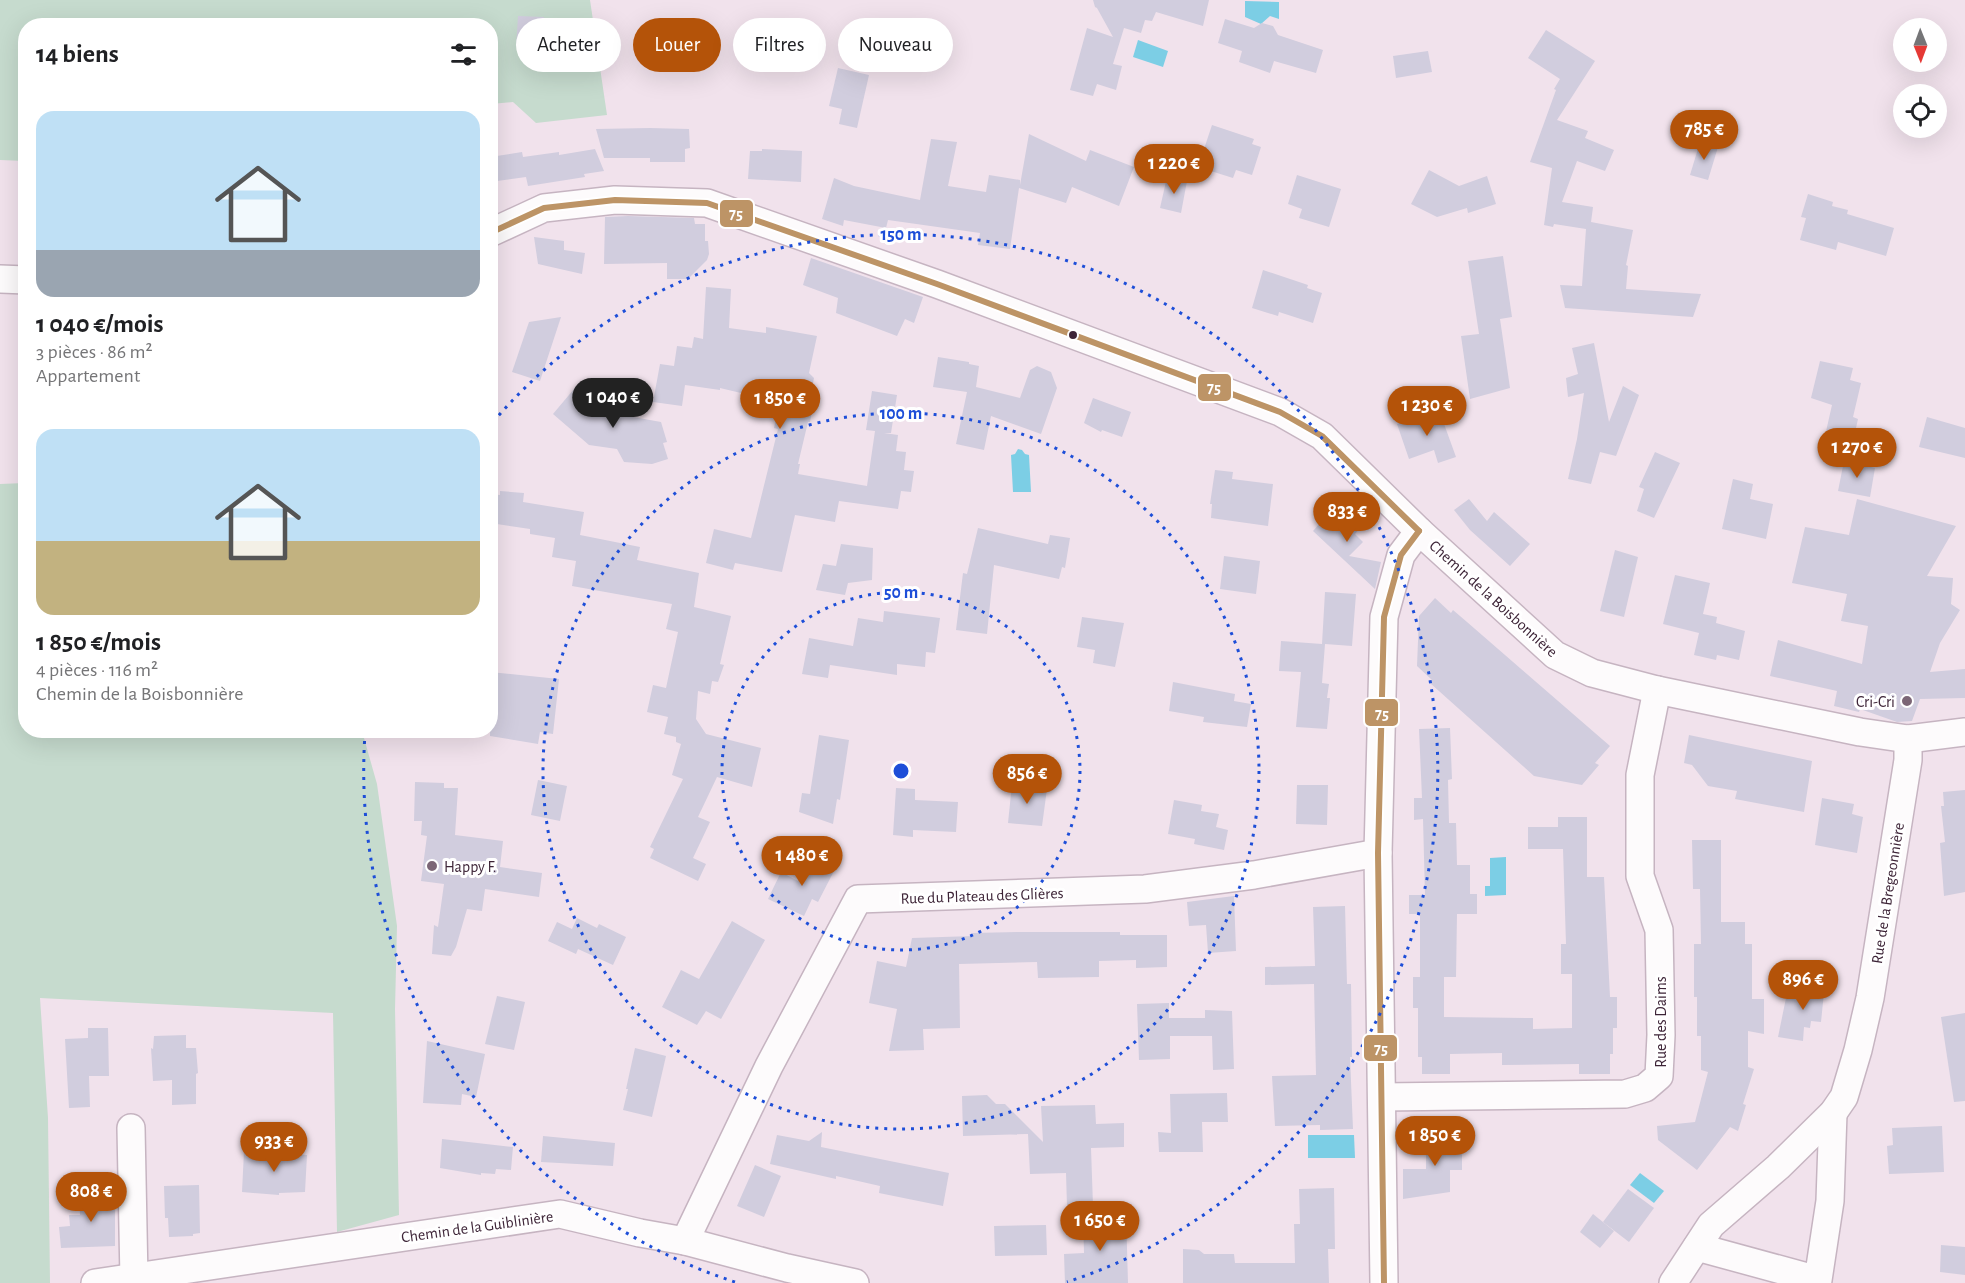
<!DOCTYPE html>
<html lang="fr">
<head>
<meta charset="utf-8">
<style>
	body { margin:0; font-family:"Alegreya Sans",sans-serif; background:#f2f2f2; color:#202124; height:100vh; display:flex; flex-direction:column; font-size:22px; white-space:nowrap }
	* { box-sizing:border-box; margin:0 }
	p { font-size:20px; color:#757577 }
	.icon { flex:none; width:33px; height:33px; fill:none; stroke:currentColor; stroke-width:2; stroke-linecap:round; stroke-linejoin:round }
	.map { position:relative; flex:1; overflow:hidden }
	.panel { position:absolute; left:18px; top:18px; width:480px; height:720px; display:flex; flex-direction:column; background:#fff; border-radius:24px; box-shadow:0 6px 24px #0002 }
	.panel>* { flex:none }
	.hud { position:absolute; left:516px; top:18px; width:570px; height:54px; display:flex; gap:12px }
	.needle { width:39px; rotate:179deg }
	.tools { position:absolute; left:1893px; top:18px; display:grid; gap:12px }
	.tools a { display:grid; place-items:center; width:54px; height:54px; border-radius:50%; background:#fff; box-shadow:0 6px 24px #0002; font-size:30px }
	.price { position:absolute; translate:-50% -51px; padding:0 14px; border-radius:21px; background:#b45309; color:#fff; font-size:20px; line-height:39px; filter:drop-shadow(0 2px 3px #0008) }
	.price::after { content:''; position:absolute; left:50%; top:36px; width:18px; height:14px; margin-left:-9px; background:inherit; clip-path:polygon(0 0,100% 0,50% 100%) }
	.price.active { background:#222; color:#fff }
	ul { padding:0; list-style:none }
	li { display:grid; align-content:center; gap:12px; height:318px; padding:0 18px }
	li span { display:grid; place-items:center; height:186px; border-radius:18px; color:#555 }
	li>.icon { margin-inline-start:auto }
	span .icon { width:108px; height:108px; fill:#fffc; stroke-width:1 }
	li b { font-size:26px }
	h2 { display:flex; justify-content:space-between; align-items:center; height:72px; padding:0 18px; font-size:26px }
	.chip { padding:0 21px; border-radius:27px; background:#fff; box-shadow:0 6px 24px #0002; font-size:21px; line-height:54px }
	.chip.active { background:#b45309; color:#fff }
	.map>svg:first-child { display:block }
	.green { fill:#c6dbce }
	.water { fill:#7ccee5 }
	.building { fill:#d1cdde }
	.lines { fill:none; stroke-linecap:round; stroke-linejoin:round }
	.street-casing { stroke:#c6b4c1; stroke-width:30 }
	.street { stroke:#fdfbfc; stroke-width:27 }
	.bus-1-casing { stroke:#fff; stroke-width:10 }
	.bus-1 { stroke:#bd9466; stroke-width:6 }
	.ring { fill:none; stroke:#1d4ed8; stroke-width:3; stroke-dasharray:3 6 }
	.bus-dot { fill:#3d2437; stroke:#fff; stroke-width:2 }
	.poi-dot { fill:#7c6676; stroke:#fff; stroke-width:2 }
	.labels { text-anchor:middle; stroke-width:6; stroke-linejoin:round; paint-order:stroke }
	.street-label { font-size:16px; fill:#3d2437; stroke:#fff }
	.poi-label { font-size:16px; fill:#3d2437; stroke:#fff; text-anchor:end }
	.centre { fill:#1d4ed8; stroke:#fff; stroke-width:3 }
	.ring-label { font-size:18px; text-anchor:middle; font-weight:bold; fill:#1d4ed8; stroke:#fff; stroke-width:6; stroke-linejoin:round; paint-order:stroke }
	.line-badge { stroke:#fff; stroke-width:2 }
	.badge-label { font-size:16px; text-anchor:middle; font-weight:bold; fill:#fff }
</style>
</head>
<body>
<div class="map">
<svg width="1965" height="1283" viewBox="0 0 1965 1283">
	<rect width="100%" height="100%" fill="#f1e2ec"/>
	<g class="green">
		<polygon points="0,0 590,0 607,115 536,123 513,102 491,104 490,26 26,26 25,161 0,160"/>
		<polygon points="25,483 26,730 362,731 377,784 397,926 395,1009 399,1215 337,1232 333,1013 40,998 48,1118 50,1283 0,1283 0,484"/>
	</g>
	<g class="water">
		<polygon points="1245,1 1279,2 1279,19 1270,16 1261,24 1245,17"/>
		<polygon points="1138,40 1168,51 1163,67 1133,57"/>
		<polygon points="1018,449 1022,450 1025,454 1029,455 1031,492 1013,492 1011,455 1015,454"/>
		<polygon points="1506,857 1506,895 1485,896 1485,886 1490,886 1490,858"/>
		<polygon points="1308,1135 1354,1135 1355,1158 1308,1158"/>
		<polygon points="1640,1173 1664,1191 1654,1203 1630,1185"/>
	</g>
	<g class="building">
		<polygon points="1093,0 1209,0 1203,26 1156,12 1152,21 1145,20 1141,33 1124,28 1113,64 1122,66 1116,90 1097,84 1093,96 1070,90 1087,28 1113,37 1097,8 1095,7"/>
		<polygon points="518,16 544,17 543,48 516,47"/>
		<polygon points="1225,19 1254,28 1262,23 1273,26 1278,35 1323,50 1316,73 1274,61 1270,73 1239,62 1242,51 1218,43"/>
		<polygon points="1546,30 1595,61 1557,120 1588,131 1585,138 1614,150 1605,171 1577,161 1562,202 1593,207 1591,222 1633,230 1626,265 1628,266 1626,289 1701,294 1693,317 1565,308 1560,285 1582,286 1586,229 1554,224 1553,227 1544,225 1552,168 1530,162 1556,90 1554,89 1560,79 1528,58"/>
		<polygon points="1428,51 1432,72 1396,78 1393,56"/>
		<polygon points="838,68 869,75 857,128 839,124 842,109 829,106"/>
		<polygon points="1212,125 1254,139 1252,144 1261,147 1252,175 1236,170 1233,178 1198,167"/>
		<polygon points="650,128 689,129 690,148 685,149 685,162 650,162 650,158 604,158 596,129"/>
		<polygon points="1029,134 1086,161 1090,150 1134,167 1119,206 1072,187 1066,203 1019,188 1010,249 978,245 980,233 888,220 886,228 844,220 843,226 822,219 834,178 854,186 920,200 931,139 957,142 948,186 986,192 989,175 1020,180 1020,185"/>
		<polygon points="1700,142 1718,147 1708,180 1690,175"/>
		<polygon points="595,149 604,171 584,174 585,177 528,186 526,177 490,182 490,157 522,152 523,157 559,152 559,155"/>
		<polygon points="762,149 802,151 801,182 748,179 750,151 762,151"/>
		<polygon points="1429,170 1459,186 1487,176 1496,204 1468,213 1467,208 1437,217 1411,204"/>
		<polygon points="1297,175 1341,189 1329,227 1299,218 1302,209 1288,204"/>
		<polygon points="1167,177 1187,181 1181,213 1160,208"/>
		<polygon points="1808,194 1833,202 1832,206 1848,210 1847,214 1894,228 1886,256 1838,242 1836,250 1800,240 1806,218 1801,217"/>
		<polygon points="628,216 694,218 695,224 705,224 705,241 708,241 709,254 707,260 688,279 667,279 667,263 604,264 605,217"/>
		<polygon points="534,237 564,241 564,250 585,253 582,274 538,264"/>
		<polygon points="1503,256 1512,317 1500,319 1510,388 1470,399 1461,336 1479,334 1468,261"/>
		<polygon points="811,258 923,297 914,323 905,319 897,336 836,313 838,298 803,285"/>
		<polygon points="1263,270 1308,285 1307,288 1322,293 1313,323 1279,312 1278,316 1252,308"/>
		<polygon points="706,287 731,289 729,328 766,333 766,327 817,336 809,373 814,378 811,393 815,394 810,422 808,422 798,464 800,464 798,474 867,486 875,431 866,430 872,391 897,395 891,433 884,433 898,435 896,451 906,452 904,470 914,471 911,492 901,491 898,509 839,501 835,522 795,515 782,572 735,563 733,570 706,563 714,529 751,538 778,429 774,428 779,402 720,388 720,390 685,385 682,406 653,402 660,364 674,366 677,346 692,348 694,337 703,339"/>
		<polygon points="561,317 540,381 512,372 529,322"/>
		<polygon points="1594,343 1609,422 1623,386 1639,395 1616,456 1600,452 1591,484 1568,479 1577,439 1584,393 1568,397 1566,378 1578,374 1572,348"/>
		<polygon points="938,357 969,362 969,364 979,366 976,387 1020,398 1030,370 1037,366 1051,372 1057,388 1041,434 991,416 984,450 956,444 967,392 933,387"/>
		<polygon points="1820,361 1853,368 1850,380 1861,383 1853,417 1858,419 1850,455 1822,449 1832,405 1811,398"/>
		<polygon points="579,383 611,413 661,422 667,442 663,443 668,459 652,464 624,462 617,449 589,445 553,414"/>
		<polygon points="1093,398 1131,412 1122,437 1102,430 1101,432 1084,423"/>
		<polygon points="1439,410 1456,457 1438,463 1434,450 1409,459 1397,424"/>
		<polygon points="1927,417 1965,428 1965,458 1919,447"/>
		<polygon points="1655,452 1680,463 1654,518 1637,511 1644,489 1639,487"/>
		<polygon points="1844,461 1875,468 1870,497 1838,491"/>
		<polygon points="1215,470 1233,472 1232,479 1273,484 1268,526 1211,518 1212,504 1210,504"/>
		<polygon points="1733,479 1753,484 1750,499 1773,504 1766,539 1722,529"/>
		<polygon points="500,491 524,493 523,502 584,512 580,535 640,547 637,560 699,573 694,607 731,616 720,664 724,665 718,682 712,681 710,694 698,691 696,719 706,734 761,748 752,787 717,777 698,817 710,822 693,858 706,864 698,881 650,858 654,849 650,847 683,779 672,775 681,744 676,742 676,737 664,734 668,717 647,712 653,685 666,688 678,632 666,629 672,604 572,586 576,561 552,557 555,538 530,534 530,529 490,523 490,494 500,495"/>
		<polygon points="1469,499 1487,521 1494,512 1530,544 1510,566 1470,530 1454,510"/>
		<polygon points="1857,499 1956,526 1927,576 1953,578 1951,604 1960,610 1940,643 1930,672 1965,669 1965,698 1920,699 1912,721 1897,722 1860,709 1859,712 1834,706 1837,691 1770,676 1778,640 1862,664 1868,626 1841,621 1847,594 1792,583 1805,527 1849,535"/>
		<polygon points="1336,505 1361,527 1355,534 1363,542 1349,556 1381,562 1375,589 1313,531"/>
		<polygon points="978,528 1048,544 1050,535 1070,538 1065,568 1062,567 1059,579 994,565 987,634 956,630 963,573 967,574"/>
		<polygon points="841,544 873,548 872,580 848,583 845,595 816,590 823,564 836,566"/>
		<polygon points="1615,550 1638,557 1624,617 1600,611"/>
		<polygon points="1224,556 1260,561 1256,594 1220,589"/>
		<polygon points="1675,575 1710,583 1703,614 1717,617 1716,623 1745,631 1739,660 1717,655 1716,660 1694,655 1699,633 1663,624"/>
		<polygon points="1325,592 1356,594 1352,646 1325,644 1322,683 1329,684 1327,698 1330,698 1327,729 1296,727 1301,672 1279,671 1281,641 1322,644"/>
		<polygon points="1435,598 1451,613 1453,610 1467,622 1610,746 1595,763 1599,765 1582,785 1534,776 1430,683 1432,680 1417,666 1419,616"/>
		<polygon points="884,611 940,618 935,653 926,652 925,667 897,664 897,675 830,665 828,678 802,674 809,638 853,646 858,618 883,622"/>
		<polygon points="1082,617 1124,623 1115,667 1093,663 1095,650 1077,647"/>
		<polygon points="490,672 559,679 553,734 540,732 538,744 490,736"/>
		<polygon points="1173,682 1235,694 1234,701 1251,704 1247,727 1203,722 1204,717 1169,711"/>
		<polygon points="1450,728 1452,779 1448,780 1449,823 1456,823 1457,865 1470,865 1470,894 1477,894 1477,914 1457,914 1456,977 1444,977 1444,1017 1533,1018 1533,1029 1572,1028 1572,974 1561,974 1561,944 1566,944 1563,849 1528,849 1528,827 1558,827 1558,817 1587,817 1587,877 1604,877 1610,997 1617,997 1617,1028 1613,1028 1613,1054 1610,1054 1610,1074 1579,1074 1579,1064 1502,1065 1502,1053 1450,1054 1450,1074 1422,1074 1422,1057 1418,1057 1418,1008 1413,1008 1413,977 1420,977 1420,914 1409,914 1409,895 1425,895 1423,819 1414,820 1414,798 1422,798 1419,729"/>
		<polygon points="819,735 849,740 840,800 837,799 833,824 799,812 802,793 810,794"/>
		<polygon points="1689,735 1812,761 1804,812 1735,799 1737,791 1708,786 1692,765 1684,763"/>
		<polygon points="538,780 567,786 560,821 531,815"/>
		<polygon points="415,782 444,783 444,788 458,788 455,835 503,841 500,867 542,873 539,897 485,889 482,911 467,909 456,947 451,956 432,954 434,925 438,927 444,884 421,881 427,836 421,835 422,821 414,821"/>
		<polygon points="1012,784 1047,789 1042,826 1008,823"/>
		<polygon points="1297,785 1328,785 1327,825 1296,824"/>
		<polygon points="896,788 915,789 915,800 958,802 956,832 913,830 913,837 893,835"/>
		<polygon points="1965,790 1965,892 1944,896 1940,843 1945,842 1941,806 1944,806 1943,792"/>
		<polygon points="1822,798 1854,804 1852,814 1863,817 1857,853 1815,845"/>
		<polygon points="1174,800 1202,805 1201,811 1219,814 1216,827 1228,830 1224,850 1194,844 1195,839 1168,834"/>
		<polygon points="1692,840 1721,840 1721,922 1745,922 1745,944 1752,944 1752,999 1764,999 1764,1034 1748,1031 1748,1067 1754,1069 1743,1104 1746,1105 1738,1131 1730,1127 1697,1170 1658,1140 1657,1126 1695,1122 1708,1072 1701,1070 1701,1036 1697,1036 1697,997 1694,997 1694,944 1701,944 1700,889 1693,889"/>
		<polygon points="810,856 835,869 818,902 812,899 804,916 768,899 781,872 798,881"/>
		<polygon points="1234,896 1236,951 1208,953 1206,925 1189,926 1187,902"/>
		<polygon points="1345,906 1347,984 1351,984 1352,1057 1350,1057 1353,1129 1320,1130 1320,1125 1275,1126 1272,1076 1316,1075 1314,984 1265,985 1265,967 1315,966 1313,907"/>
		<polygon points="577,918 597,928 599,924 626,937 613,965 578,949 576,954 548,941 557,922 572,929"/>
		<polygon points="732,921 765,940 721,1019 706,1011 697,1025 662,1007 681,970 699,979"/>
		<polygon points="1017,932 1120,932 1120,935 1167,935 1167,967 1136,968 1136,960 1099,961 1099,977 1038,978 1037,962 959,964 960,1028 923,1029 924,1050 889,1051 897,1009 869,1003 877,961 906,967 912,938 973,936 973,933"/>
		<polygon points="1804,980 1825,983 1821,1022 1811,1021 1810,1028 1804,1027 1803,1041 1778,1037 1786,998 1800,1000"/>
		<polygon points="497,996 525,1002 514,1050 485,1044"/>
		<polygon points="1169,1003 1169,1018 1205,1018 1205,1010 1232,1011 1234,1069 1213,1070 1212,1036 1170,1036 1170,1059 1139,1060 1137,1004"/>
		<polygon points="1965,1013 1965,1101 1954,1102 1941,1017"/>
		<polygon points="88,1028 108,1028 109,1076 89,1076 90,1107 69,1108 65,1039 88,1038"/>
		<polygon points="186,1035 186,1048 196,1048 198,1073 196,1074 196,1104 172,1105 172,1080 153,1081 151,1048 153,1049 154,1036"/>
		<polygon points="427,1041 485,1054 476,1097 462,1094 461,1105 423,1103"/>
		<polygon points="635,1048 666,1056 652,1117 623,1110 628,1089 626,1089"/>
		<polygon points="1227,1093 1228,1122 1202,1122 1203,1152 1159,1152 1158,1132 1171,1133 1170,1094"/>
		<polygon points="987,1095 996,1104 1005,1104 1043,1142 1041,1106 1095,1105 1096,1124 1124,1123 1124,1147 1091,1148 1093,1206 1067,1207 1066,1173 1030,1174 1028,1134 963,1136 962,1096"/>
		<polygon points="1942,1126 1944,1172 1889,1174 1887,1146 1893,1145 1892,1128"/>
		<polygon points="822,1132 821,1147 949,1173 943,1206 879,1193 880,1186 836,1176 836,1179 770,1164 777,1135 809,1141"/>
		<polygon points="1429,1133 1459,1133 1459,1139 1462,1139 1462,1170 1450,1170 1450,1192 1403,1199 1403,1169 1426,1169 1426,1138 1429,1138"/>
		<polygon points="543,1136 615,1143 613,1166 541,1162"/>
		<polygon points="442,1139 513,1147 511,1170 496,1169 495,1174 481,1173 481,1175 440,1168"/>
		<polygon points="244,1151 307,1155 305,1192 279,1193 279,1195 242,1192"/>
		<polygon points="755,1165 781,1176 764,1217 737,1206"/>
		<polygon points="199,1185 200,1233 193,1234 193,1236 169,1237 168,1218 165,1218 164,1186"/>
		<polygon points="1334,1188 1335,1249 1328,1249 1329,1283 1183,1283 1183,1249 1199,1250 1204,1254 1234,1254 1235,1263 1295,1263 1294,1224 1300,1224 1299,1189"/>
		<polygon points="1628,1189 1654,1208 1629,1242 1603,1222"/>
		<polygon points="79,1193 111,1193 111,1210 115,1210 115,1246 61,1248 59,1227 70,1226 69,1215 80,1215"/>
		<polygon points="1126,1213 1128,1283 1065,1283 1064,1254 1084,1253 1083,1214"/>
		<polygon points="1593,1214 1614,1231 1600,1248 1580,1232"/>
		<polygon points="1046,1225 1047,1255 995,1256 994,1226"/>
		<polygon points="1941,1245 1965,1247 1965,1275 1940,1272"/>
	</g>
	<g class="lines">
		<g class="street-casing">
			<g id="street">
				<polyline points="490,233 544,208 615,200 707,203 937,284 1280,412 1322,436 1419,531 1555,655 1592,673 1657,690 1860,732 1908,739 1965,732"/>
				<polyline points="0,279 26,280"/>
				<polyline points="1382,1097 1625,1094 1645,1088 1659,1076 1661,1035 1659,930 1640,876 1640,775 1657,690"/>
				<polyline points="131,1128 134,1279"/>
				<polyline points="685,1241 769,1066 858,899 1145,889 1254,875 1378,853"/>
				<polyline points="1697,1247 1818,1280 1830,1201 1833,1113"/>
				<polyline points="95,1283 560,1214 640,1233 685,1241 787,1268 855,1283"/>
				<polyline points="1384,1283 1378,853 1384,617 1401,555 1419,531"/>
				<polyline points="1673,1283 1711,1225 1778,1167 1833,1113 1844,1097 1858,1050 1870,998 1908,760 1908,739"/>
			</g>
		</g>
		<use href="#street" class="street"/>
		<g class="bus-1-casing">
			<g id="bus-1">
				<polyline points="490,233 544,208 615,200 707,203 937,284 1280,412 1322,436 1419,531"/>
				<polyline points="1384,1283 1378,853 1384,617 1401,555 1419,531"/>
			</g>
		</g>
		<use href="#bus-1" class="bus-1"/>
	</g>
	<g class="ring">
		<circle cx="901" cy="771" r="179"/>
		<circle cx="901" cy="771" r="358"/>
		<path d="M735 1282A537 537 0 0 1 365 734M493 422A537 537 0 1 1 1067 1282"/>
	</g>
	<circle class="bus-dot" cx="1073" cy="335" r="5"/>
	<g class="poi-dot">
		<circle cx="1907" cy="701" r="6"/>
		<circle cx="432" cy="866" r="6"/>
	</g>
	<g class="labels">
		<g class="street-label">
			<text transform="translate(1494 598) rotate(42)" y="6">Chemin de la Boisbonnière</text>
			<text transform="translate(1887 893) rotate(-81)" y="6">Rue de la Bregeonnière</text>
			<text transform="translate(982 895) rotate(-2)" y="6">Rue du Plateau des Glières</text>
			<text transform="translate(1660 1022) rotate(-90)" y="6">Rue des Daims</text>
			<text transform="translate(477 1226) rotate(-8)" y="6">Chemin de la Guiblinière</text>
		</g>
		<g class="poi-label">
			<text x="1895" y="707">Cri-Cri</text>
			<text x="444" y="872" text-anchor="start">Happy F.</text>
		</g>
	</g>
	<circle cx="901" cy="771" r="9" class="centre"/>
	<g class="ring-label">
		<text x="901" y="240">150 m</text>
		<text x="901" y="419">100 m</text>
		<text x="901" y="598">50 m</text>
	</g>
	<g class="line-badge">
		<rect x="719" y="199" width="35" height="29" rx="6" fill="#bd9466"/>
		<rect x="1197" y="373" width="35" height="29" rx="6" fill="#bd9466"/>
		<rect x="1364" y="698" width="35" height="29" rx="6" fill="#bd9466"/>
		<rect x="1363" y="1034" width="35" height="28" rx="6" fill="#bd9466"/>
	</g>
	<g class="badge-label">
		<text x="736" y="219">75</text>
		<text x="1214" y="393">75</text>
		<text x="1382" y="719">75</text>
		<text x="1381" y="1054">75</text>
	</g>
</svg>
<div class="tools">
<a><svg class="needle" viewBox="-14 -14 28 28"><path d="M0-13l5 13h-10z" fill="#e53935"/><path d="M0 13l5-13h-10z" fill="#757577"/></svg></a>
<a><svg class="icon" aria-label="locate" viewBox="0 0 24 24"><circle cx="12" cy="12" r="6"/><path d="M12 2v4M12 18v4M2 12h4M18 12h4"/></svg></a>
</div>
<b class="price" style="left:1704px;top:161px">785 €</b>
<b class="price" style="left:1174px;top:195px">1 220 €</b>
<b class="price active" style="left:613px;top:429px">1 040 €</b>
<b class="price" style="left:780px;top:430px">1 850 €</b>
<b class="price" style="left:1427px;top:437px">1 230 €</b>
<b class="price" style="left:1857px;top:479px">1 270 €</b>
<b class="price" style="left:1347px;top:543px">833 €</b>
<b class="price" style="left:1027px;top:805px">856 €</b>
<b class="price" style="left:802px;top:887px">1 480 €</b>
<b class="price" style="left:1803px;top:1011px">896 €</b>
<b class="price" style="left:1435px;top:1167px">1 850 €</b>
<b class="price" style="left:274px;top:1173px">933 €</b>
<b class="price" style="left:91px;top:1223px">808 €</b>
<b class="price" style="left:1100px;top:1252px">1 650 €</b>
<div class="hud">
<a class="chip">Acheter</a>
<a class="chip active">Louer</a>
<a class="chip">Filtres</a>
<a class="chip">Nouveau</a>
</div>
<section class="panel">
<h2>14 biens<svg class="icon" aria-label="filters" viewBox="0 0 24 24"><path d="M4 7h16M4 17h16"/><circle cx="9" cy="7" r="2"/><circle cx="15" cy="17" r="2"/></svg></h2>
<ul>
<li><span style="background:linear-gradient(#bfe0f5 75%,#9aa5b1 0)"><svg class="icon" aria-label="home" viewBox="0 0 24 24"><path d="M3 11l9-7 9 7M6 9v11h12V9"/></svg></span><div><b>1 040 €/mois</b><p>3 pièces · 86 m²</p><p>Appartement</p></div></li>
<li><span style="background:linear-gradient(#bfe0f5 60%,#c2b280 0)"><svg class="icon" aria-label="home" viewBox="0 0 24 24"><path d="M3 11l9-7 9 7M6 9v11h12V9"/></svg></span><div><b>1 850 €/mois</b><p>4 pièces · 116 m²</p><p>Chemin de la Boisbonnière</p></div></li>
</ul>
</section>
</div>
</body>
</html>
